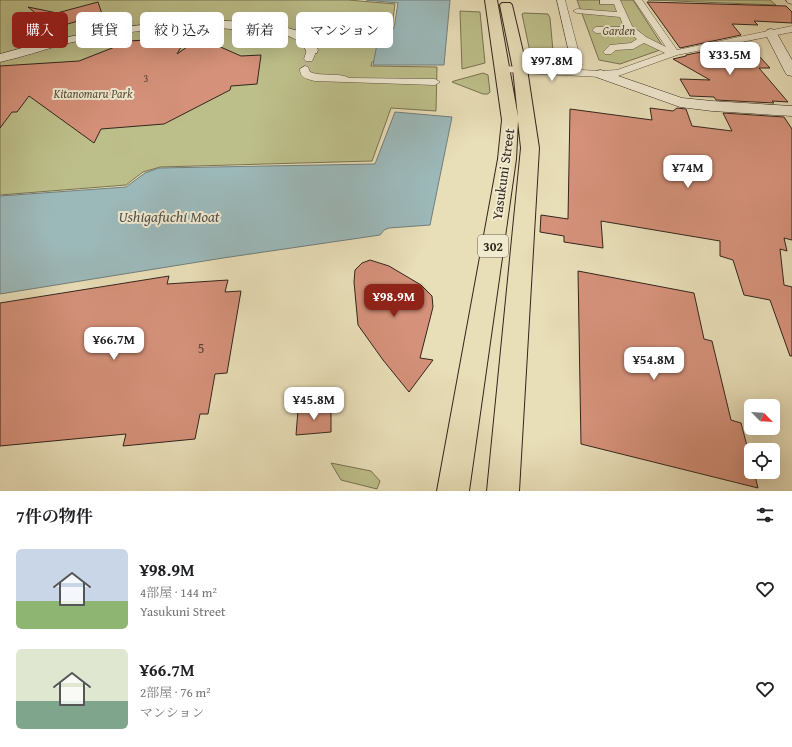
<!DOCTYPE html>
<html lang="ja">
<head>
<meta charset="utf-8">
<style>
	body { margin:0; font-family:"Gentium Book Plus","Noto Serif JP",serif; background:#f2f2f2; color:#202124; height:100vh; display:flex; flex-direction:column; font-size:15px; white-space:nowrap }
	* { box-sizing:border-box; margin:0 }
	p { font-size:13px; color:#757577 }
	.icon { flex:none; width:22px; height:22px; fill:none; stroke:currentColor; stroke-width:2; stroke-linecap:round; stroke-linejoin:round }
	.map { position:relative; height:491px; overflow:hidden }
	.sheet { display:flex; flex-direction:column; background:#fff; flex:1 }
	.sheet>* { flex:none }
	.guide { position:absolute; left:12px; top:12px; width:400px; height:36px; display:flex; gap:8px }
	.needle { width:26px; rotate:114deg }
	.tools { position:absolute; left:744px; top:399px; display:grid; gap:8px }
	.tools a { display:grid; place-items:center; width:36px; height:36px; border-radius:6px; background:#fff; box-shadow:0 4px 16px #0002; font-size:20px }
	.price { position:absolute; translate:-50% -34px; padding:0 9px; border-radius:8px; background:#fff; color:#222; font-size:13px; line-height:26px; filter:drop-shadow(0 1px 2px #0008) }
	.price::after { content:''; position:absolute; left:50%; top:24px; width:12px; height:9px; margin-left:-6px; background:inherit; clip-path:polygon(0 0,100% 0,50% 100%) }
	.price.active { background:#8f2418; color:#fff }
	ul { padding:0; list-style:none }
	li { display:flex; align-items:center; gap:12px; height:100px; padding:0 16px }
	li span { display:grid; place-items:center; flex:none; width:112px; height:80px; border-radius:6px; color:#555 }
	li>.icon { margin-inline-start:auto }
	span .icon { width:48px; height:48px; fill:#fffc; stroke-width:1 }
	li b { font-size:17px }
	h2 { display:flex; justify-content:space-between; align-items:center; height:48px; padding:0 16px; font-size:17px }
	.chip { padding:0 14px; border-radius:6px; background:#fff; box-shadow:0 4px 16px #0002; font-size:14px; line-height:36px }
	.chip.active { background:#8f2418; color:#fff }
	.map>svg:first-child { display:block }
	.green { fill:#bdbf8a; stroke:#787253 }
	.water { fill:#9cb9ba; stroke:#727e7b }
	.building { fill:#d5917a; stroke:#33251c }
	.lines { fill:none; stroke-linecap:round; stroke-linejoin:round }
	.street-tunnel { stroke:#c4b999; stroke-width:9; stroke-dasharray:9 4.5; stroke-linecap:butt }
	.street-casing { stroke:#605343; stroke-width:1 }
	.secondary-casing { stroke:#33251c; stroke-width:1 }
	.primary-casing { stroke:#33251c; stroke-width:2 }
	.street { fill:#f0ead1; fill-rule:evenodd }
	.secondary { fill:#f0ead1; fill-rule:evenodd }
	.primary { fill:#e8deb8; fill-rule:evenodd }
	.labels { text-anchor:middle; stroke-width:4; stroke-linejoin:round; paint-order:stroke }
	.far-number-label { font-size:10px; fill:#5c4034 }
	.far-park-label { font-size:12px; font-style:italic; fill:#564c38; stroke:#f0ead1 }
	.shield { fill:#f0ead1; stroke:#6c6052; stroke-width:1 }
	.shield-label { font-size:13px; font-weight:bold; fill:#33251c }
	.street-label { font-size:14px; fill:#33251c; stroke:#f0ead1 }
	.near-number-label { font-size:14px; fill:#5c4034 }
	.water-label { font-size:15px; font-style:italic; fill:#52514b; stroke:#f0ead1 }
</style>
</head>
<body>
<div class="map">
<svg width="792" height="491" viewBox="0 0 792 491">
	<rect width="100%" height="100%" fill="#e8deb8"/>
	<filter id="stains"><feTurbulence type="fractalNoise" baseFrequency=".005" numOctaves="4"/><feColorMatrix values="0 0 0 0 .2 0 0 0 0 .09 0 0 0 0 .02 0 0 0 .5 -.17"/></filter>
	<radialGradient id="worn" r=".72"><stop offset=".6" stop-color="#630" stop-opacity="0"/><stop offset="1" stop-color="#630" stop-opacity=".3"/></radialGradient>
	<g class="green">
		<polygon points="0,0 348,0 395,4 392,27 387,30 381,59 372,62 371,66 437,67 436,111 391,108 372,161 160,167 143,172 126,185 0,195"/>
		<polygon points="577,0 633,0 662,45 660,50 620,64 599,60"/>
		<polygon points="648,0 770,0 776,5 649,0"/>
		<polygon points="460,11 480,12 485,63 462,69"/>
		<path d="M524,13l24,1 2,4 3,33c-6,6 -16,4 -23,1l-8,-38z"/>
		<polygon points="483,73 488,75 490,92 488,94 483,94 452,82 454,81"/>
		<polygon points="331,463 371,471 380,481 377,489 341,480"/>
	</g>
	<g class="water">
		<polygon points="366,0 450,0 444,65 373,65 379,34 394,28 398,3"/>
		<polygon points="395,112 452,117 430,225 389,228 384,230 380,235 223,258 0,294 0,196 126,187 145,173 159,168 375,164"/>
	</g>
	<g class="building">
		<polygon points="98,2 102,14 54,28 28,7 57,13"/>
		<polygon points="647,2 786,6 792,12 792,23 754,21 758,25 732,24 741,35 680,48"/>
		<polygon points="187,37 177,54 200,38 241,56 261,55 257,84 231,86 230,90 164,124 101,129 94,143 29,96 17,112 12,112 0,128 0,66 79,61 130,41"/>
		<polygon points="747,43 770,68 759,68 788,102 772,101 774,103 716,100 714,97 690,96 680,79 710,80 673,59 686,56 686,55"/>
		<polygon points="650,108 673,111 677,108 686,109 692,126 732,131 723,113 784,117 792,129 792,240 784,238 787,251 780,249 784,285 792,287 792,356 790,356 770,300 744,295 733,260 720,256 720,241 601,221 603,248 564,242 564,236 540,232 541,215 568,219 570,109 652,120"/>
		<polygon points="370,260 389,266 421,285 432,296 433,307 420,358 433,360 409,392 383,360 358,325 354,282 355,270 362,263"/>
		<polygon points="578,271 694,293 704,339 712,341 731,420 741,423 751,461 751,472 754,472 758,488 581,444"/>
		<polygon points="169,276 167,284 228,280 225,292 241,291 227,373 215,374 208,414 200,414 195,439 123,446 126,434 0,446 0,303"/>
		<polygon points="331,408 331,432 296,435 298,410"/>
	</g>
	<g class="lines">
		<polyline class="street-tunnel" points="305,69 309,59"/>
		<g class="street-casing">
			<g id="street">
				<polygon points="557,0 565,0 582,65 580,67 577,68 572,65"/>
				<polygon points="600,0 620,0 632,26 646,37 666,47 634,0 642,0 677,50 792,26 792,32 677,55 618,76 601,77 503,72 498,69 503,66 601,71 617,70 665,53 644,43 633,49 616,50 611,54 605,54 603,52 610,45 631,43 637,39 628,32 596,33 592,30 596,27 624,27 620,17 577,13 573,11 577,9 617,12 614,4 600,4"/>
				<polygon points="312,47 317,50 312,61 306,61 304,59 307,50"/>
				<path d="M305,66l3,1 2,5c12,5 29,0 39,6l86,1 5,3 -5,3 -120,-4c-8,-2 -15,-3 -15,-12z"/>
			</g>
		</g>
		<g class="secondary-casing">
			<g id="secondary">
				<polygon points="786,0 792,0 792,4 788,3"/>
				<path d="M201,20c26,1 81,2 104,14 6,4 10,9 13,16l-1,3h-10c-2,-4 -3,-8 -6,-10 -13,-11 -34,-11 -50,-12 -62,-8 -126,-1 -187,13 -21,6 -42,13 -64,18v-8c66,-19 132,-31 201,-34z"/>
				<polygon points="771,29 775,30 792,60 792,76 787,75 785,72 765,33 767,30"/>
				<polygon points="601,70 682,98 712,101 792,106 792,116 712,111 680,107 596,77 594,74 596,71"/>
			</g>
		</g>
		<g class="primary-casing">
			<polygon id="primary" points="485,0 497,0 518,117 513,69 500,5 502,3 510,3 512,5 527,69 539,148 519,491 487,491 521,148 518,121 516,159 469,491 437,491 498,159 502,120"/>
		</g>
		<use href="#street" class="street"/>
		<use href="#secondary" class="secondary"/>
		<use href="#primary" class="primary"/>
	</g>
	<g class="labels">
		<g class="far-number-label">
			<text x="146" y="82">3</text>
		</g>
		<g class="far-park-label">
			<text x="619" y="35">Garden</text>
			<text x="93" y="98">Kitanomaru Park</text>
		</g>
		<rect class="shield" x="478" y="235" width="30" height="22" rx="3"/>
		<g class="shield-label">
			<text x="493" y="251">302</text>
		</g>
		<g class="street-label">
			<text transform="translate(503 174) rotate(-82)" y="5">Yasukuni Street</text>
		</g>
		<g class="near-number-label">
			<text x="201" y="353">5</text>
		</g>
		<g class="water-label">
			<text x="169" y="222">Ushigafuchi Moat</text>
		</g>
	</g>
	<rect width="100%" height="100%" filter="url(#stains)"/>
	<rect width="100%" height="100%" fill="url(#worn)"/>
</svg>
<div class="tools">
<a><svg class="needle" viewBox="-14 -14 28 28"><path d="M0-13l5 13h-10z" fill="#e53935"/><path d="M0 13l5-13h-10z" fill="#757577"/></svg></a>
<a><svg class="icon" aria-label="locate" viewBox="0 0 24 24"><circle cx="12" cy="12" r="6"/><path d="M12 2v4M12 18v4M2 12h4M18 12h4"/></svg></a>
</div>
<b class="price" style="left:730px;top:76px">¥33.5M</b>
<b class="price" style="left:552px;top:82px">¥97.8M</b>
<b class="price" style="left:688px;top:189px">¥74M</b>
<b class="price active" style="left:394px;top:318px">¥98.9M</b>
<b class="price" style="left:114px;top:361px">¥66.7M</b>
<b class="price" style="left:654px;top:381px">¥54.8M</b>
<b class="price" style="left:314px;top:421px">¥45.8M</b>
<div class="guide">
<a class="chip active">購入</a>
<a class="chip">賃貸</a>
<a class="chip">絞り込み</a>
<a class="chip">新着</a>
<a class="chip">マンション</a>
</div>
</div>
<section class="sheet">
<h2>7件の物件<svg class="icon" aria-label="filters" viewBox="0 0 24 24"><path d="M4 7h16M4 17h16"/><circle cx="9" cy="7" r="2"/><circle cx="15" cy="17" r="2"/></svg></h2>
<ul>
<li><span style="background:linear-gradient(#c9d6e8 65%,#8fb573 0)"><svg class="icon" aria-label="home" viewBox="0 0 24 24"><path d="M3 11l9-7 9 7M6 9v11h12V9"/></svg></span><div><b>¥98.9M</b><p>4部屋 · 144 m²</p><p>Yasukuni Street</p></div><svg class="icon" aria-label="heart" viewBox="0 0 24 24"><path d="M12 20l-8-8c-3-5 5-10 8-4 3-6 11-1 8 4z"/></svg></li>
<li><span style="background:linear-gradient(#dfe7d0 65%,#7fa58c 0)"><svg class="icon" aria-label="home" viewBox="0 0 24 24"><path d="M3 11l9-7 9 7M6 9v11h12V9"/></svg></span><div><b>¥66.7M</b><p>2部屋 · 76 m²</p><p>マンション</p></div><svg class="icon" aria-label="heart" viewBox="0 0 24 24"><path d="M12 20l-8-8c-3-5 5-10 8-4 3-6 11-1 8 4z"/></svg></li>
</ul>
</section>
</body>
</html>
